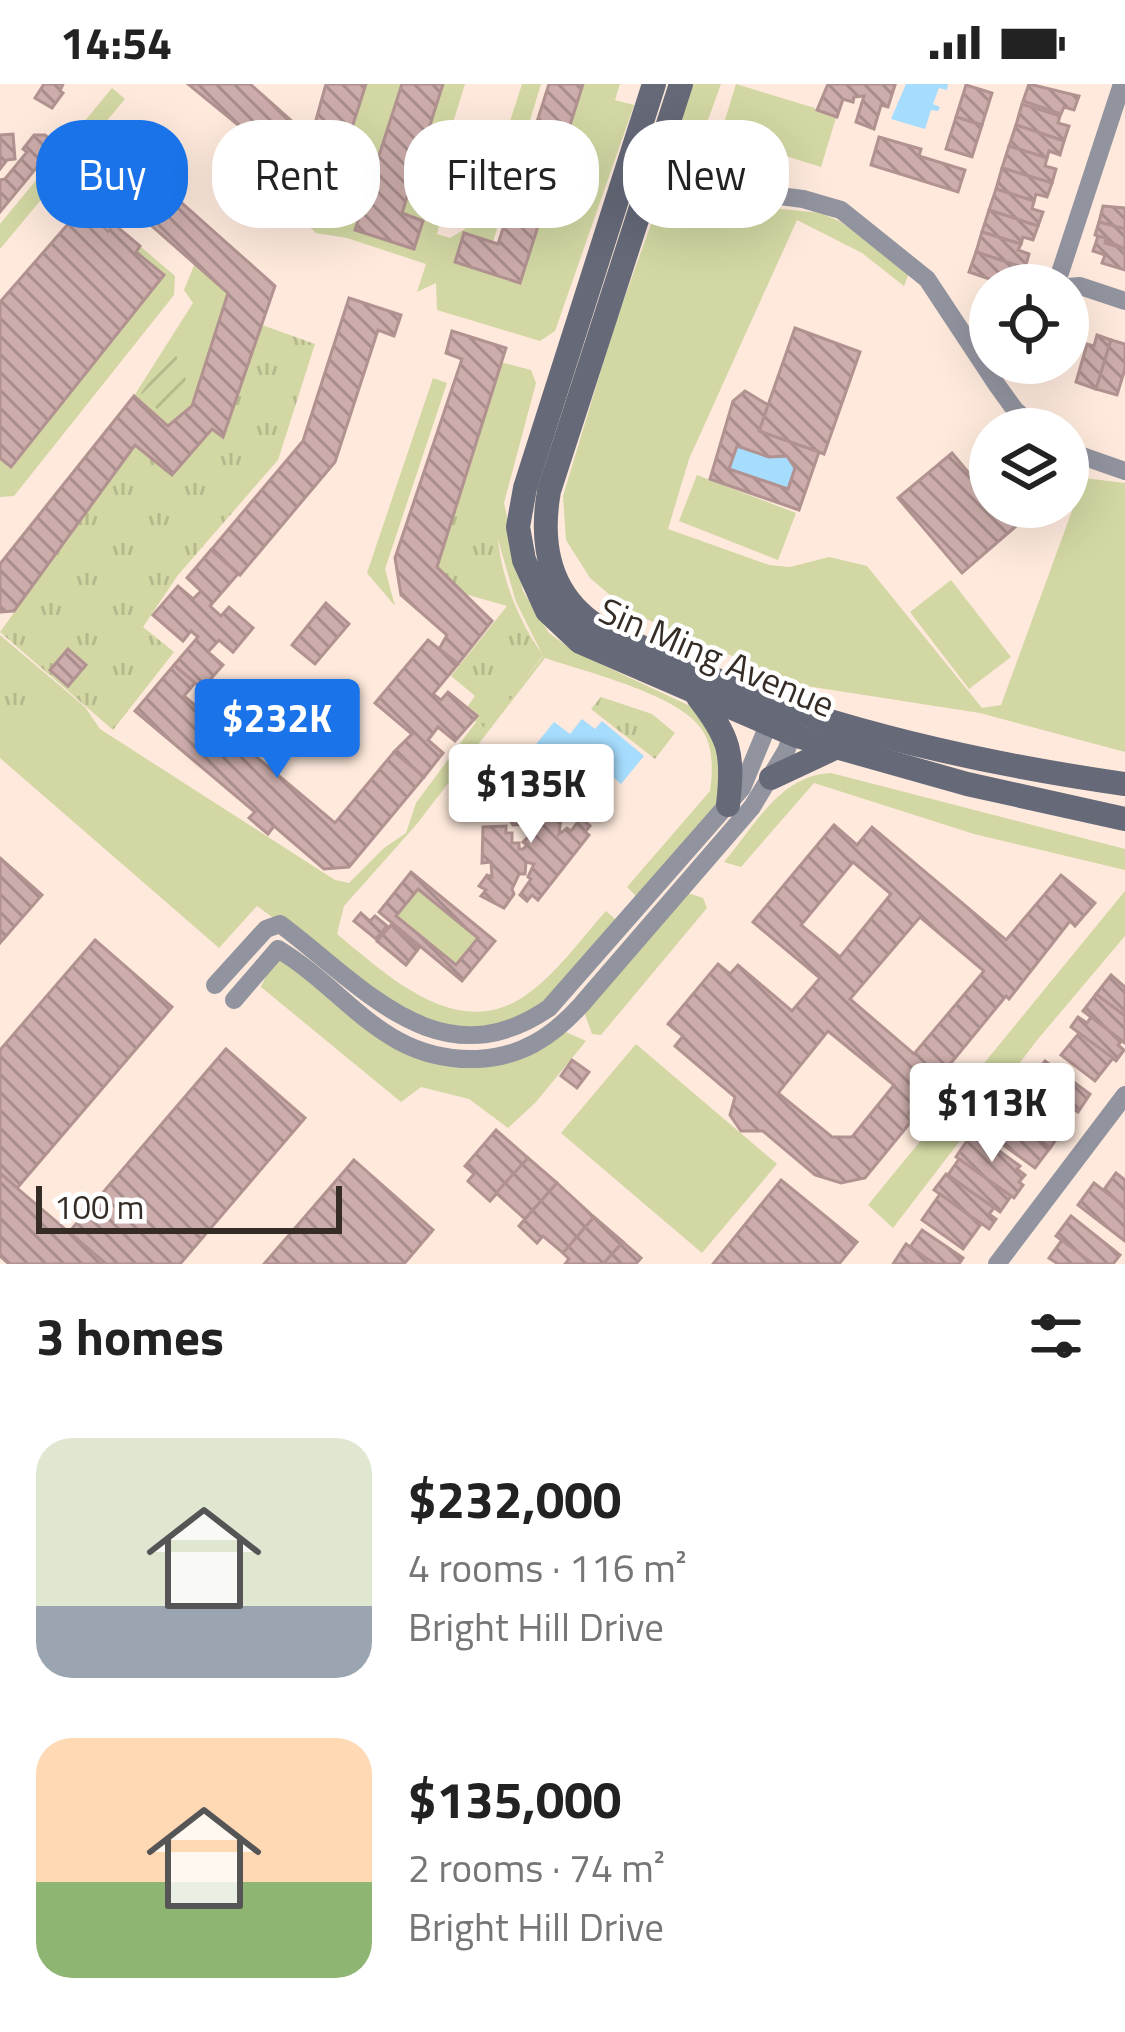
<!DOCTYPE html>
<html lang="en">
<head>
<meta charset="utf-8">
<style>
	body { margin:0; font-family:"Titillium Web",sans-serif; background:#f6f6f6; color:#222; height:100vh; display:flex; flex-direction:column; font-size:45px; white-space:nowrap }
	* { box-sizing:border-box; margin:0 }
	p { font-size:39px; color:#767676 }
	.icon { flex:none; width:66px; height:66px; fill:none; stroke:currentColor; stroke-width:2; stroke-linecap:round; stroke-linejoin:round }
	.map { position:relative; height:1180px; overflow:hidden }
	.panel { display:flex; flex-direction:column; background:#fff; flex:1 }
	.panel>* { flex:none }
	.hud { position:absolute; left:36px; top:36px; width:1053px; height:108px; display:flex; gap:24px }
	.fabs { position:absolute; left:969px; top:180px; display:grid; gap:24px }
	.fabs a { display:grid; place-items:center; width:120px; height:120px; border-radius:50%; background:#fff; box-shadow:0 12px 48px #0002; font-size:60px }
	.scale { position:absolute; left:36px; bottom:30px; width:306px; box-sizing:border-box; padding-left:12px; border:6px solid #362c26; border-top:0; font-size:33px; line-height:42px; white-space:nowrap; color:#362c26; -webkit-text-stroke:9px #fff; paint-order:stroke }
	.price { position:absolute; translate:-50% -102px; padding:0 27px; border-radius:12px; background:#fff; color:#222; font-size:39px; line-height:78px; filter:drop-shadow(0 3px 6px #0008) }
	.price::after { content:''; position:absolute; left:50%; top:72px; width:36px; height:27px; margin-left:-18px; background:inherit; clip-path:polygon(0 0,100% 0,50% 100%) }
	.price.on { background:#1a73e8; color:#fff }
	ul { padding:0; list-style:none }
	li { display:flex; align-items:center; gap:36px; height:300px; padding:0 36px }
	li span { display:grid; place-items:center; flex:none; width:336px; height:240px; border-radius:36px; color:#555 }
	li>.icon { margin-inline-start:auto }
	span .icon { width:144px; height:144px; fill:#fffc; stroke-width:1 }
	li b { font-size:51px }
	h2 { display:flex; justify-content:space-between; align-items:center; height:144px; padding:0 36px; font-size:51px }
	.pill { padding:0 42px; border-radius:48px; background:#fff; box-shadow:0 12px 48px #0002; font-size:42px; line-height:108px }
	.pill.on { background:#1a73e8; color:#fff }
	.status { display:flex; justify-content:space-between; align-items:center; height:84px; padding:0 60px; background:#fff; direction:ltr }
	.status svg { height:33px; fill:currentColor }
	.map>svg:first-child { display:block }
	.grass { fill:#d2d7a3 }
	.park { fill:url(#park-tufts) }
	.garden { fill:url(#garden-furrows) }
	.water { fill:#a6dcfd }
	.building { fill:url(#building-back-hatch); stroke:#b19290; stroke-width:3; fill-rule:evenodd }
	.lines { fill:none; stroke-linecap:round; stroke-linejoin:round }
	.street { stroke:#91939e; stroke-width:18 }
	.secondary { stroke:#656978; stroke-width:24 }
	.labels { text-anchor:middle; stroke-width:9; stroke-linejoin:round; paint-order:stroke }
	.street-label { font-size:36px; fill:#362c26; stroke:#fff }
</style>
</head>
<body>
<div class="status"><b>14:54</b><svg viewBox="0 0 49 12"><path d="M0 12V9h3v3zM5 12V6h3v6zM10 12V3h3v9zM15 12V0h3v12zM26 1h20v11H26zM47 4h2v5h-2z"/></svg></div>
<div class="map">
<svg width="1125" height="1180" viewBox="0 0 1125 1180">
	<defs>
		<pattern id="park-tufts" width="24" height="20" patternUnits="userSpaceOnUse" patternTransform="scale(3)"><rect width="24" height="20" fill="#d2d7a3"/><path d="M3 7l-1-3M5 7V3M7 7l1-3M15 17l-1-3M17 17v-4M19 17l1-3" fill="none" stroke="#b5b98c"/></pattern>
		<pattern id="garden-furrows" width="10" height="10" patternUnits="userSpaceOnUse" patternTransform="scale(3)"><rect width="10" height="10" fill="#d2d7a3"/><path d="M-1 1l2-2M0 10L10 0M9 11l2-2" fill="none" stroke="#b5b98c"/></pattern>
		<pattern id="building-back-hatch" width="6" height="6" patternUnits="userSpaceOnUse" patternTransform="scale(3)"><rect width="6" height="6" fill="#cdadab"/><path d="M-1 5l2 2M0 0l6 6M5-1l2 2" fill="none" stroke="#a78d8b"/></pattern>
	</defs>
	<rect width="100%" height="100%" fill="#fee9dc"/>
	<g class="grass">
		<polygon points="346,0 402,0 355,146 414,164 423,137 402,129 443,0 465,0 423,136 439,141 437,150 450,154 478,137 522,0 541,0 493,158 466,151 502,194 520,199 583,0 620,0 615,16 634,21 555,247 540,257 437,226 436,199 417,208 426,180 347,154 316,149 302,136"/>
		<path d="M691,0h30l-28,77c-25,-25 -12,-46 -2,-77z"/>
		<polygon points="736,0 815,24 815,27 836,34 821,83 732,55 724,39"/>
		<polygon points="112,4 125,15 0,165 0,140"/>
		<polygon points="675,114 821,129 841,138 909,189 904,202 862,169 797,136 689,375 668,445 769,481 790,483 829,473 867,482 982,624 1001,621 1084,394 1125,399 1125,668 980,629 800,601 630,528 590,494 566,456 563,412 614,243 655,129"/>
		<polygon points="140,162 175,192 174,211 14,412 0,413 0,374 11,382 163,192 136,168"/>
		<polygon points="195,179 228,209 192,322 168,342 134,312 193,219 184,206"/>
		<path d="M492,276l39,10 5,13 -32,120 19,88 26,42 26,19 115,54c25,20 42,76 23,104 -21,31 -52,59 -76,87l-10,-10 83,-96c3,-20 4,-46 -10,-64 -26,-34 -114,-55 -155,-69l-129,167 -72,81 -7,28c49,40 119,108 186,63 32,-21 58,-58 83,-86l16,14 -73,82 -38,22 -86,-1 -168,-122 -38,42 -219,-190v-123l85,72 15,22 235,151 14,3 35,-35 22,-15 10,-30 60,-81 11,7 56,-73 -27,-54 -21,-73 -57,-7z"/>
		<polygon points="433,294 447,299 385,485 395,522 367,489"/>
		<polygon points="697,391 796,429 778,476 679,437"/>
		<polygon points="951,496 1011,573 969,605 910,528"/>
		<path d="M831,689l294,76v21l-151,-36 -160,-51 -73,84 -17,-5c30,-35 56,-87 107,-89z"/>
		<polygon points="418,805 478,854 456,881 396,832"/>
		<polygon points="679,806 703,814 707,824 601,951 592,950 582,922"/>
		<polygon points="1125,807 1125,852 1038,955 893,1144 868,1121"/>
		<polygon points="278,865 404,962 486,974 559,945 586,957 536,1018 508,1044 469,1015 421,1003 401,1018 261,903"/>
		<polygon points="636,960 777,1080 702,1169 561,1049"/>
	</g>
	<g class="park">
		<polygon points="262,241 315,260 278,376 178,491 143,543 174,568 113,646 0,548 135,361 172,391 212,345 223,352"/>
		<path d="M498,419c-6,51 15,111 45,152l-55,75 -25,-17 12,-17 -24,-20 56,-70 -88,-25 19,-59z"/>
		<polygon points="0,566 59,617 20,662 0,644"/>
		<polygon points="601,613 652,630 675,649 655,675 591,625"/>
	</g>
	<path class="garden" d="M174,266c13,34 25,43 -7,69l-26,-26z"/>
	<g class="water">
		<polygon points="906,0 948,0 947,6 939,4 933,20 940,23 938,27 931,26 925,45 891,35"/>
		<polygon points="737,362 769,373 787,372 795,384 788,405 729,385"/>
		<polygon points="582,635 595,645 602,637 644,672 621,700 594,677 584,689 574,681 565,693 547,679 532,698 520,688 532,673 529,669 554,638 570,650"/>
	</g>
	<g class="building">
		<polygon points="44,0 63,0 60,7 63,9 52,24 35,14"/>
		<polygon points="188,0 250,0 311,54 326,0 366,0 329,115"/>
		<polygon points="402,0 443,0 402,129 423,137 414,165 355,146"/>
		<polygon points="549,0 583,0 520,199 455,178 464,149 498,160"/>
		<polygon points="828,0 891,0 895,1 888,23 881,21 874,45 856,38 864,12 854,13 853,18 843,15 837,33 817,26"/>
		<polygon points="1029,0 1079,12 1074,26 1064,23 1061,30 1023,17"/>
		<polygon points="966,1 992,9 982,41 956,33"/>
		<polygon points="1022,20 1060,32 1058,39 1069,42 1064,57 1016,41"/>
		<polygon points="956,33 982,41 972,73 946,65"/>
		<polygon points="1016,41 1064,57 1060,71 1049,67 1047,74 1009,62"/>
		<polygon points="13,50 15,75 7,76 0,85 0,51"/>
		<polygon points="34,51 45,51 56,60 0,128 0,96 5,95 27,68 23,65"/>
		<polygon points="879,53 921,65 919,72 965,86 958,108 871,81"/>
		<polygon points="1009,62 1047,74 1045,82 1056,85 1052,99 1002,84"/>
		<polygon points="128,71 275,202 223,353 212,345 172,391 135,361 14,527 0,528 0,480 134,312 168,342 192,322 228,209 103,99"/>
		<polygon points="1002,84 1052,99 1047,113 1036,110 1034,117 996,105"/>
		<polygon points="996,105 1034,117 1032,125 1043,128 1038,142 989,126"/>
		<polygon points="1103,122 1125,124 1125,145 1099,138"/>
		<polygon points="82,124 108,147 114,140 140,162 136,168 164,191 11,383 0,374 0,218"/>
		<polygon points="989,126 1038,142 1033,156 1023,153 1021,160 982,148"/>
		<polygon points="1099,138 1125,145 1125,165 1095,151"/>
		<polygon points="982,148 1021,160 1018,166 1029,170 1025,184 976,168"/>
		<polygon points="1098,152 1106,154 1105,159 1125,165 1125,186 1102,179 1105,171 1093,167"/>
		<polygon points="976,168 1025,184 1020,198 1010,195 1007,201 969,188"/>
		<polygon points="349,214 401,231 394,252 378,246 335,378 240,491 211,466 303,357"/>
		<polygon points="795,244 860,268 824,370 759,347"/>
		<polygon points="452,247 506,264 437,483 492,537 458,580 439,565 447,551 401,511 395,474 462,275 446,269"/>
		<polygon points="1097,251 1111,256 1096,305 1076,298 1087,260 1094,262"/>
		<polygon points="1111,256 1125,260 1125,285 1117,311 1096,305"/>
		<path d="M745,307l23,14 -9,26 60,21 -20,58 -89,-31 23,-78zM737,362l32,11 18,-1 8,12 -7,21 -59,-20z"/>
		<polygon points="952,369 990,414 990,423 998,423 1015,443 962,489 898,414"/>
		<polygon points="211,466 238,490 210,522 221,532 229,523 253,544 233,568 219,556 208,568 223,581 202,605 174,581 198,553 191,547 183,557 153,531 178,502 193,515 201,507 187,494"/>
		<polygon points="326,519 349,540 315,580 292,561"/>
		<polygon points="428,556 458,580 433,610 441,616 448,608 477,632 455,657 438,643 428,656 443,669 424,693 394,668 412,650 375,619"/>
		<polygon points="68,565 86,581 68,602 50,586"/>
		<polygon points="174,581 195,599 184,612 335,739 394,668 424,693 349,783 324,785 274,742 268,750 249,734 255,728 135,627"/>
		<polygon points="508,707 577,713 572,736 561,735 559,750 567,744 571,747 581,734 590,742 585,748 589,751 538,816 532,811 527,817 520,811 531,795 528,793 534,780 526,778 525,790 519,790 512,805 514,810 504,824 481,812 486,806 479,802 487,791 492,793 491,778 482,779 483,743 506,742 506,749 512,749 512,759 519,759 519,765 523,765 527,761 523,758 542,739 513,741 506,730"/>
		<path d="M834,741l23,20 15,-18 134,113 55,-65 34,28 -20,23 -5,-5 -61,78 -3,-3 -69,84 -3,18 -8,7 -12,1 -5,7 5,5 -49,60 -24,5 -26,-8 -52,-44h-22l-11,-16 5,-18 -60,-51 8,-10 -15,-12 50,-60 12,10 8,-9 54,46 28,-33 -67,-56zM853,778l38,32 -51,63 -39,-32zM920,833l64,54 -70,83 -64,-55zM828,947l66,54 -42,52h-20l-54,-44z"/>
		<polygon points="0,774 42,811 0,859"/>
		<path d="M411,788l84,69 -33,40 -83,-69zM418,805l60,49 -22,27 -60,-49z"/>
		<polygon points="361,829 370,837 375,832 387,842 376,855 354,837"/>
		<polygon points="391,841 419,864 406,881 377,857"/>
		<polygon points="95,856 172,923 17,1104 0,1089 0,966"/>
		<polygon points="1111,891 1125,903 1125,932 1096,910"/>
		<polygon points="1096,910 1125,932 1125,959 1083,927"/>
		<polygon points="1078,933 1087,939 1091,933 1122,957 1118,961 1124,966 1116,977 1071,943"/>
		<polygon points="1079,949 1113,974 1095,997 1061,971"/>
		<polygon points="226,965 305,1034 180,1180 106,1180 69,1148"/>
		<polygon points="572,976 589,988 577,1004 561,992"/>
		<polygon points="1045,977 1090,1010 1078,1028 1032,994"/>
		<polygon points="1036,997 1074,1026 1062,1043 1023,1014"/>
		<polygon points="1028,1018 1059,1041 1052,1050 1057,1054 1050,1064 1014,1037"/>
		<polygon points="1003,1030 1050,1064 1035,1084 988,1050"/>
		<polygon points="496,1046 528,1074 490,1117 468,1097 474,1090 465,1082"/>
		<polygon points="973,1048 1020,1082 1017,1085 1025,1091 1019,1098 1023,1101 1014,1114 956,1073"/>
		<polygon points="528,1074 557,1099 525,1135 496,1109"/>
		<polygon points="959,1075 1011,1112 1000,1128 948,1091"/>
		<polygon points="354,1076 433,1146 404,1180 264,1180"/>
		<polygon points="0,1089 17,1104 106,1180 9,1180 0,1172"/>
		<polygon points="1116,1089 1125,1096 1125,1123 1103,1107"/>
		<polygon points="946,1090 994,1124 989,1130 996,1135 989,1145 934,1106"/>
		<polygon points="781,1096 857,1158 839,1180 713,1180"/>
		<polygon points="557,1099 594,1133 563,1169 543,1152 537,1159 519,1142"/>
		<polygon points="1094,1099 1125,1123 1125,1157 1078,1121"/>
		<polygon points="940,1110 981,1140 963,1165 922,1136"/>
		<polygon points="1071,1132 1120,1171 1113,1180 1093,1180 1056,1152"/>
		<polygon points="594,1133 623,1158 603,1180 565,1180 569,1175 563,1169"/>
		<polygon points="922,1146 963,1174 959,1180 935,1180 910,1163"/>
		<polygon points="1062,1156 1093,1180 1058,1180 1049,1174"/>
		<polygon points="623,1158 641,1174 636,1180 603,1180"/>
		<polygon points="906,1160 910,1163 935,1180 893,1180"/>
	</g>
	<g class="lines">
		<g class="street">
			<polyline points="646,77 712,95 732,106"/>
			<polyline points="640,96 707,111 732,106 803,115 841,126 927,195 997,301 1015,326 1036,345"/>
			<polyline points="1056,201 1122,0"/>
			<polyline points="1068,203 1080,202 1125,217"/>
			<polyline points="1068,367 1125,387"/>
			<path d="M215,901l51,-56 14,-5c83,62 160,159 269,84l193,-220 31,-75"/>
			<path d="M234,916l44,-51c71,43 105,113 199,110 44,-2 75,-22 104,-54l171,-198 34,-56 11,-29"/>
			<polyline points="997,1180 1125,1011"/>
		</g>
		<g class="secondary">
			<polyline points="654,0 525,404 518,443 524,476 547,527 580,558 797,652 967,700 1125,735"/>
			<path d="M681,0l-132,407c-10,57 2,110 56,140 68,29 135,62 205,84 102,32 209,54 315,69"/>
			<path d="M698,613c32,41 36,56 30,108"/>
			<polyline points="771,694 837,663"/>
		</g>
	</g>
	<g class="labels">
		<g class="street-label">
			<text transform="translate(717 573) rotate(23)" y="13">Sin Ming Avenue</text>
		</g>
	</g>
</svg>
<div class="fabs">
<a><svg class="icon" aria-label="locate" viewBox="0 0 24 24"><circle cx="12" cy="12" r="6"/><path d="M12 2v4M12 18v4M2 12h4M18 12h4"/></svg></a>
<a><svg class="icon" aria-label="layers" viewBox="0 0 24 24"><path d="M12 4l9 5-9 5-9-5zM3 14l9 5 9-5"/></svg></a>
</div>
<div class="scale">100 m</div>
<b class="price on" style="left:277px;top:697px">$232K</b>
<b class="price" style="left:531px;top:762px">$135K</b>
<b class="price" style="left:992px;top:1081px">$113K</b>
<div class="hud">
<a class="pill on">Buy</a>
<a class="pill">Rent</a>
<a class="pill">Filters</a>
<a class="pill">New</a>
</div>
</div>
<section class="panel">
<h2>3 homes<svg class="icon" aria-label="filters" viewBox="0 0 24 24"><path d="M4 7h16M4 17h16"/><circle cx="9" cy="7" r="2"/><circle cx="15" cy="17" r="2"/></svg></h2>
<ul>
<li><span style="background:linear-gradient(#dfe7d0 70%,#9aa5b1 0)"><svg class="icon" aria-label="home" viewBox="0 0 24 24"><path d="M3 11l9-7 9 7M6 9v11h12V9"/></svg></span><div><b>$232,000</b><p>4 rooms · 116 m²</p><p>Bright Hill Drive</p></div></li>
<li><span style="background:linear-gradient(#ffd9b3 60%,#8fb573 0)"><svg class="icon" aria-label="home" viewBox="0 0 24 24"><path d="M3 11l9-7 9 7M6 9v11h12V9"/></svg></span><div><b>$135,000</b><p>2 rooms · 74 m²</p><p>Bright Hill Drive</p></div></li>
</ul>
</section>
</body>
</html>
